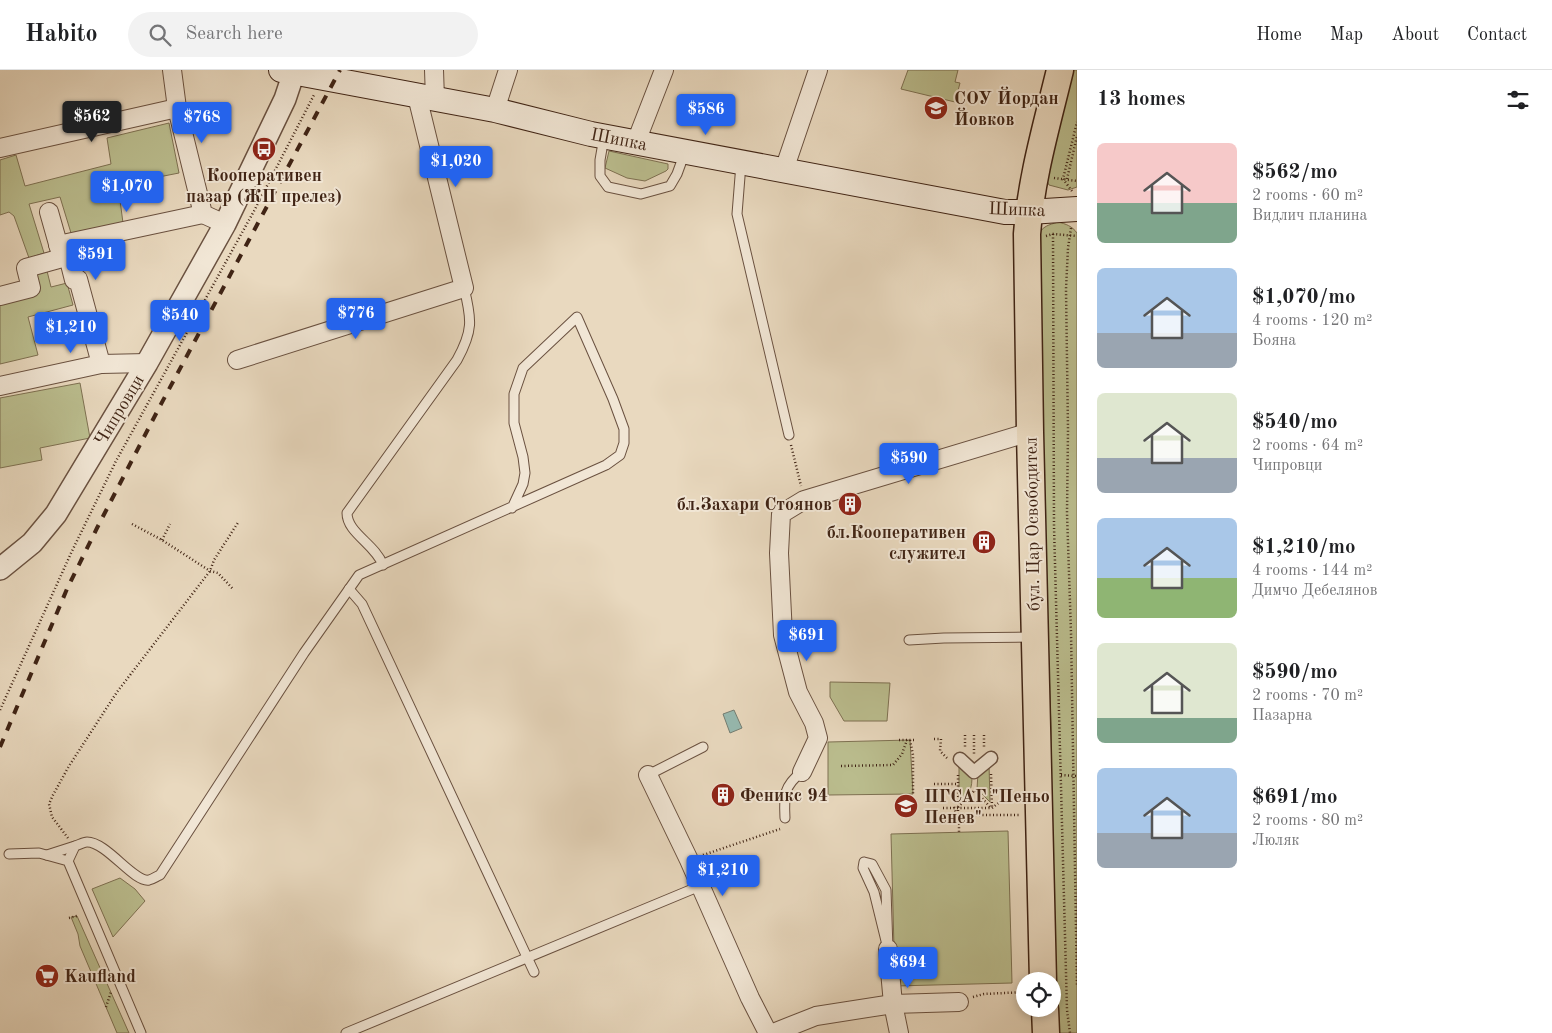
<!DOCTYPE html>
<html lang="en">
<head>
<meta charset="utf-8">
<style>
	body { margin:0; font-family:"Old Standard TT",serif; background:#f2f2f2; color:#202124; height:100vh; display:flex; flex-direction:column; font-size:19px; white-space:nowrap }
	* { box-sizing:border-box; margin:0 }
	p { font-size:16px; color:#757577 }
	.icon { flex:none; width:28px; height:28px; fill:none; stroke:currentColor; stroke-width:2; stroke-linecap:round; stroke-linejoin:round }
	.map { position:relative; flex:1; overflow:hidden }
	.panel { display:flex; flex-direction:column; background:#fff; width:475px }
	.panel>* { flex:none }
	.fabs { position:absolute; left:1016px; top:902px; display:grid; gap:10px }
	.fabs a { display:grid; place-items:center; width:45px; height:45px; border-radius:50%; background:#fff; box-shadow:0 2px 8px #0003; font-size:25px }
	.price { position:absolute; translate:-50% -42px; padding:0 11px; border-radius:5px; background:#2563eb; color:#fff; font-size:16px; line-height:32px; filter:drop-shadow(0 1px 2px #0008) }
	.price::after { content:''; position:absolute; left:50%; top:30px; width:15px; height:11px; margin-left:-8px; background:inherit; clip-path:polygon(0 0,100% 0,50% 100%) }
	.price.current { background:#222; color:#fff }
	ul { padding:0; list-style:none }
	li { display:flex; align-items:center; gap:15px; height:125px; padding:0 20px }
	li span { display:grid; place-items:center; flex:none; width:140px; height:100px; border-radius:8px; color:#555 }
	li>.icon { margin-inline-start:auto }
	span .icon { width:60px; height:60px; fill:#fffc; stroke-width:1 }
	li b { font-size:21px }
	h2 { display:flex; justify-content:space-between; align-items:center; height:60px; padding:0 20px; font-size:21px }
	header { display:flex; align-items:center; gap:30px; box-sizing:border-box; height:70px; padding:0 25px; background:#fff; border-bottom:1px solid #e0e0e0 }
	header strong { font-size:24px }
	nav { display:flex; gap:28px; margin-inline-start:auto; font-size:18px }
	.search { width:350px; height:45px; background:#f2f2f2; display:flex; align-items:center; gap:12px; box-sizing:border-box; padding:0 18px; border-radius:28px; color:#757577; font-size:19px }
	main { display:flex; flex:1; min-height:0 }
	.map>svg:first-child { display:block }
	.green { fill:#bbbe8f; stroke:#7e7152 }
	.water { fill:#97bab1; stroke:#747e73 }
	.lines { fill:none; stroke-linecap:round; stroke-linejoin:round }
	.service-casing { stroke:#6a5140; stroke-width:11 }
	.pedestrian-casing { stroke:#6a5140; stroke-width:15 }
	.minor-casing { stroke:#6a5140; stroke-width:20 }
	.tertiary-casing { stroke:#6a5140; stroke-width:24 }
	.secondary-casing { stroke:#402415; stroke-width:26 }
	.primary-casing { stroke:#402415; stroke-width:29 }
	.path { stroke:#402415; stroke-width:2.5; stroke-dasharray:1 2.5; stroke-linecap:butt }
	.service { stroke:#f1e6d5; stroke-width:9 }
	.pedestrian { stroke:#f1e6d5; stroke-width:12 }
	.minor { stroke:#f1e6d5; stroke-width:18 }
	.tertiary { stroke:#f1e6d5; stroke-width:21 }
	.secondary { stroke:#f1e6d5; stroke-width:24 }
	.primary { stroke:#e9d9bf; stroke-width:26 }
	.rail { stroke:#402415; stroke-width:4; stroke-dasharray:9 9; stroke-linecap:butt }
	.labels { text-anchor:middle; stroke-width:4; stroke-linejoin:round; paint-order:stroke }
	.poi-label { font-size:18px; font-weight:bold; fill:#402415; stroke:#f1e6d5; text-anchor:start }
	.street-label { font-size:18px; fill:#402415; stroke:#f1e6d5 }
</style>
</head>
<body>
<header>
<strong>Habito</strong>
<div class="search"><svg class="icon" aria-label="search" viewBox="0 0 24 24"><circle cx="10" cy="10" r="6"/><path d="M15 15l6 6"/></svg>Search here</div>
<nav><a>Home</a><a>Map</a><a>About</a><a>Contact</a></nav>
</header>
<main>
<div class="map">
<svg width="1077" height="963" viewBox="0 0 1077 963">
	<rect width="100%" height="100%" fill="#e9d9bf"/>
	<filter id="stains"><feTurbulence type="fractalNoise" baseFrequency=".004" numOctaves="4"/><feColorMatrix values="0 0 0 0 .2 0 0 0 0 .09 0 0 0 0 .02 0 0 0 .5 -.17"/></filter>
	<radialGradient id="worn" r=".72"><stop offset=".6" stop-color="#630" stop-opacity="0"/><stop offset="1" stop-color="#630" stop-opacity=".3"/></radialGradient>
	<g class="green">
		<polygon points="908,0 958,0 955,12 960,13 955,32 901,19"/>
		<polygon points="1070,0 1077,0 1077,117 1068,120 1049,115 1045,107"/>
		<polygon points="169,53 179,103 118,115 123,153 71,163 60,127 29,134 44,183 29,188 14,146 9,142 0,145 0,90 16,85 25,116 111,94 107,68"/>
		<polygon points="609,81 668,94 668,99 666,101 645,111 627,108 605,98"/>
		<path d="M1058,152c8,2 14,4 19,11v800h-18l-7,-127 -1,-178 -7,-213 -5,-280c3,-9 10,-10 19,-13z"/>
		<polygon points="46,197 51,217 67,213 73,235 28,247 38,285 0,294 0,222 34,213 31,201"/>
		<polygon points="80,313 90,368 40,378 42,390 0,398 0,328"/>
		<polygon points="830,612 890,613 887,651 844,651 830,627"/>
		<polygon points="910,670 913,724 828,725 828,672"/>
		<polygon points="989,694 990,732 977,719 978,703"/>
		<path d="M959,696l13,8c0,15 -1,18 -13,27z"/>
		<polygon points="1008,761 1012,913 895,916 891,764"/>
		<polygon points="120,808 135,819 145,831 113,867 92,819"/>
		<polygon points="77,846 129,963 117,963 80,876 78,864 71,847"/>
	</g>
	<polygon class="water" points="734,640 742,658 730,663 723,644"/>
	<g class="lines">
		<g class="service-casing">
			<g id="service">
				<polyline points="604,67 600,90 600,106 608,117 641,124 670,116 677,104 685,82"/>
				<polyline points="741,94 737,144 789,365"/>
				<path d="M383,495c-8,-21 -36,-32 -36,-52l110,-153c16,-29 15,-40 7,-72"/>
				<polyline points="349,519 362,534 534,902"/>
				<polyline points="909,570 944,568 1032,567"/>
				<polyline points="648,705 703,677"/>
				<path d="M785,748c-1,-21 -2,-32 17,-46"/>
				<polyline points="9,784 39,783 68,791 141,963"/>
				<polyline points="47,785 75,776"/>
				<path d="M68,791l7,-15c4,-1 8,-4 12,-4 20,0 47,41 62,38 4,-1 8,-4 11,-5l144,-222 55,-78 247,-110 14,-10 4,-12v-14l-11,-30 -36,-82 -54,51 -9,26v29l9,34 2,16 -2,11 -11,24"/>
				<polygon points="864,792 872,794 886,820 888,879 874,822 863,798"/>
				<polyline points="346,963 700,816"/>
			</g>
		</g>
		<g class="pedestrian-casing">
			<polyline id="pedestrian" points="960,689 974,702 991,688"/>
		</g>
		<g class="minor-casing">
			<g id="minor">
				<polyline points="172,0 177,38 203,144 225,154"/>
				<polyline points="434,0 435,29"/>
				<polyline points="495,40 508,0"/>
				<polyline points="636,72 664,0"/>
				<polyline points="0,78 177,38"/>
				<polyline points="784,100 818,0"/>
				<polyline points="49,142 62,188 68,186 74,210 78,209 101,294"/>
				<polyline points="58,175 203,144"/>
				<polyline points="0,226 31,218 26,198 62,188"/>
				<polyline points="237,290 464,218 417,26"/>
				<polyline points="0,316 101,294 147,293"/>
				<polyline points="802,702 818,668 814,653 798,622 783,565 779,483 781,444 804,430 1030,362"/>
				<polyline points="648,705 689,790 750,928 768,963"/>
				<polyline points="888,879 893,934 899,963"/>
				<polyline points="773,963 816,946 893,934 959,932"/>
			</g>
		</g>
		<g class="tertiary-casing">
			<polyline id="tertiary" points="0,499 32,473 56,444 147,293 225,154 285,29 294,2"/>
		</g>
		<g class="secondary-casing">
			<polyline id="secondary" points="281,0 495,40 591,64 1005,142 1029,142 1077,139"/>
		</g>
		<g class="primary-casing">
			<g id="primary">
				<path d="M1043,911l-13,-549 -3,-198c4,-56 20,-110 33,-164"/>
				<polyline points="1045,939 1046,963"/>
			</g>
		</g>
		<g class="path">
			<polyline points="1054,108 1077,111"/>
			<polyline points="1067,109 1077,66"/>
			<polyline points="1072,121 1063,109 1077,52"/>
			<polyline points="1071,158 1068,178 1066,219 1068,360 1067,443 1071,563 1077,917"/>
			<polyline points="1053,164 1054,456 1067,940 1070,963"/>
			<polyline points="1046,166 1053,164 1077,166"/>
			<polyline points="791,375 801,416"/>
			<polyline points="132,454 162,470 210,501 218,503 233,519"/>
			<polyline points="162,470 170,454"/>
			<polyline points="0,640 72,481 116,391 254,141 314,25"/>
			<polyline points="965,665 965,678"/>
			<polyline points="974,665 974,685"/>
			<polyline points="984,665 984,678"/>
			<polyline points="934,669 941,669 940,681 947,688"/>
			<polyline points="899,670 916,670"/>
			<polyline points="910,670 913,685 913,724"/>
			<polyline points="841,696 893,695 902,684 907,670"/>
			<polyline points="991,704 992,738"/>
			<polyline points="958,705 958,748"/>
			<polyline points="1061,705 1077,706"/>
			<polyline points="934,714 958,714"/>
			<polyline points="954,737 959,751 959,762"/>
			<polyline points="958,737 975,720 990,737"/>
			<polyline points="943,738 992,738 1005,728 1018,724"/>
			<polyline points="958,745 1020,745"/>
			<polyline points="68,768 52,747 49,734 53,725 69,696 117,622 210,501 214,490 239,451"/>
			<polyline points="703,785 780,759"/>
			<polyline points="69,848 77,846 78,848"/>
			<polyline points="973,927 984,924 1025,922"/>
			<polyline points="106,937 111,922"/>
		</g>
		<use href="#service" class="service"/>
		<use href="#pedestrian" class="pedestrian"/>
		<use href="#minor" class="minor"/>
		<use href="#tertiary" class="tertiary"/>
		<use href="#secondary" class="secondary"/>
		<use href="#primary" class="primary"/>
		<polyline class="rail" points="0,677 67,519 97,458 160,336 340,0"/>
	</g>
	<defs>
		<g id="school-disc" transform="scale(1.25)"><circle r="9.5" fill="#8f2418" stroke="#f1e6d5"/><path d="M0-5L7-2L0 1L-7-2ZM-4 1L0 2.5L4 1V4Q0 6-4 4Z" fill="#fff"/></g>
		<g id="bus-disc" transform="scale(1.25)"><circle r="9.5" fill="#8f2418" stroke="#f1e6d5"/><path d="M-5-6H5V4H4V6H2V4H-2V6H-4V4H-5ZM-3.5-4V0h7V-4ZM-3.5 1.2v1.5H-2V1.2ZM2 1.2v1.5H3.5V1.2Z" fill="#fff"/></g>
		<g id="building-disc" transform="scale(1.25)"><circle r="9.5" fill="#8f2418" stroke="#f1e6d5"/><path d="M-4-6H4V6H1V3H-1V6H-4ZM-2.5-4.3h1.7v1.8h-1.7ZM.8-4.3h1.7v1.8H.8ZM-2.5-1h1.7V.8h-1.7ZM.8-1h1.7V.8H.8Z" fill="#fff"/></g>
		<g id="supermarket-disc" transform="scale(1.25)"><circle r="9.5" fill="#8f2418" stroke="#f1e6d5"/><path d="M-6-5.5h2.5l.6 2H6L4.5 2H-2.5L-4.4-4H-6ZM-1.5 3.2a1.3 1.3 0 1 0 .1 0ZM3 3.2a1.3 1.3 0 1 0 .1 0Z" fill="#fff"/></g>
	</defs>
	<g fill-rule="evenodd">
		<use href="#school-disc" x="936" y="38"/>
		<use href="#bus-disc" x="264" y="79"/>
		<use href="#building-disc" x="850" y="434"/>
		<use href="#building-disc" x="984" y="472"/>
		<use href="#building-disc" x="723" y="725"/>
		<use href="#school-disc" x="906" y="736"/>
		<use href="#supermarket-disc" x="47" y="906"/>
	</g>
	<g class="labels">
		<g class="poi-label">
			<text x="954" y="34">СОУ Йордан<tspan x="954" dy="21">Йовков</tspan></text>
			<text x="264" y="111" text-anchor="middle">Кооперативен<tspan x="264" dy="21">пазар (ЖП прелез)</tspan></text>
			<text x="832" y="440" text-anchor="end">бл.Захари Стоянов</text>
			<text x="966" y="468" text-anchor="end">бл.Кооперативен<tspan x="966" dy="21">служител</tspan></text>
			<text x="740" y="731">Феникс 94</text>
			<text x="924" y="732">ПГСАГ "Пеньо<tspan x="924" dy="21">Пенев"</tspan></text>
			<text x="64" y="912">Kaufland</text>
		</g>
		<g class="street-label">
			<text transform="translate(619 69) rotate(11)" y="6">Шипка</text>
			<text transform="translate(1017 139) rotate(2)" y="6">Шипка</text>
			<text transform="translate(119 340) rotate(-59)" y="6">Чипровци</text>
			<text transform="translate(1032 454) rotate(-91)" y="6">бул. Цар Освободител</text>
		</g>
	</g>
	<rect width="100%" height="100%" filter="url(#stains)"/>
	<rect width="100%" height="100%" fill="url(#worn)"/>
</svg>
<div class="fabs">
<a><svg class="icon" aria-label="locate" viewBox="0 0 24 24"><circle cx="12" cy="12" r="6"/><path d="M12 2v4M12 18v4M2 12h4M18 12h4"/></svg></a>
</div>
<b class="price" style="left:706px;top:66px">$586</b>
<b class="price current" style="left:92px;top:73px">$562</b>
<b class="price" style="left:202px;top:74px">$768</b>
<b class="price" style="left:456px;top:118px">$1,020</b>
<b class="price" style="left:127px;top:143px">$1,070</b>
<b class="price" style="left:96px;top:211px">$591</b>
<b class="price" style="left:356px;top:270px">$776</b>
<b class="price" style="left:180px;top:272px">$540</b>
<b class="price" style="left:71px;top:284px">$1,210</b>
<b class="price" style="left:909px;top:415px">$590</b>
<b class="price" style="left:807px;top:592px">$691</b>
<b class="price" style="left:723px;top:827px">$1,210</b>
<b class="price" style="left:908px;top:919px">$694</b>
</div>
<section class="panel">
<h2>13 homes<svg class="icon" aria-label="filters" viewBox="0 0 24 24"><path d="M4 7h16M4 17h16"/><circle cx="9" cy="7" r="2"/><circle cx="15" cy="17" r="2"/></svg></h2>
<ul>
<li><span style="background:linear-gradient(#f6c9c9 60%,#7fa58c 0)"><svg class="icon" aria-label="home" viewBox="0 0 24 24"><path d="M3 11l9-7 9 7M6 9v11h12V9"/></svg></span><div><b>$562/mo</b><p>2 rooms · 60 m²</p><p>Видлич планина</p></div></li>
<li><span style="background:linear-gradient(#a9c7e8 65%,#9aa5b1 0)"><svg class="icon" aria-label="home" viewBox="0 0 24 24"><path d="M3 11l9-7 9 7M6 9v11h12V9"/></svg></span><div><b>$1,070/mo</b><p>4 rooms · 120 m²</p><p>Бояна</p></div></li>
<li><span style="background:linear-gradient(#dfe7d0 65%,#9aa5b1 0)"><svg class="icon" aria-label="home" viewBox="0 0 24 24"><path d="M3 11l9-7 9 7M6 9v11h12V9"/></svg></span><div><b>$540/mo</b><p>2 rooms · 64 m²</p><p>Чипровци</p></div></li>
<li><span style="background:linear-gradient(#a9c7e8 60%,#8fb573 0)"><svg class="icon" aria-label="home" viewBox="0 0 24 24"><path d="M3 11l9-7 9 7M6 9v11h12V9"/></svg></span><div><b>$1,210/mo</b><p>4 rooms · 144 m²</p><p>Димчо Дебелянов</p></div></li>
<li><span style="background:linear-gradient(#dfe7d0 75%,#7fa58c 0)"><svg class="icon" aria-label="home" viewBox="0 0 24 24"><path d="M3 11l9-7 9 7M6 9v11h12V9"/></svg></span><div><b>$590/mo</b><p>2 rooms · 70 m²</p><p>Пазарна</p></div></li>
<li><span style="background:linear-gradient(#a9c7e8 65%,#9aa5b1 0)"><svg class="icon" aria-label="home" viewBox="0 0 24 24"><path d="M3 11l9-7 9 7M6 9v11h12V9"/></svg></span><div><b>$691/mo</b><p>2 rooms · 80 m²</p><p>Люляк</p></div></li>
</ul>
</section>
</main>
</body>
</html>
